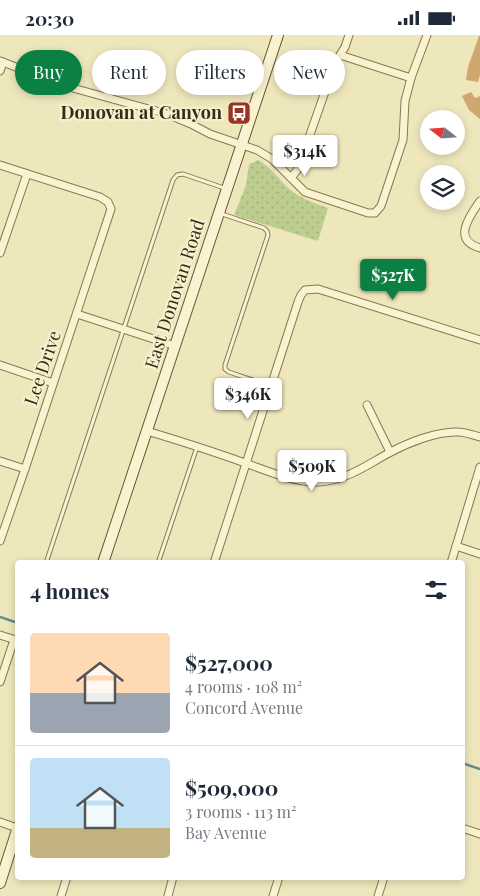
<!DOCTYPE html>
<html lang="en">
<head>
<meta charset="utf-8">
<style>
	body { margin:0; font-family:"Playfair Display",serif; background:#f6f6f7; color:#1f2937; height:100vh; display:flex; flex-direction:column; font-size:19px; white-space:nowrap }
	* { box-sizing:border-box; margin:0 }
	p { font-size:16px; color:#747a83 }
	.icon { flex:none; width:28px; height:28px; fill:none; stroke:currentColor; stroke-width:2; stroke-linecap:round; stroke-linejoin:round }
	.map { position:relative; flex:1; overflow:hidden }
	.side { position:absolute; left:15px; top:525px; width:450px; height:320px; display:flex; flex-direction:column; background:#fff; border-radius:5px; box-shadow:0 2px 8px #0003 }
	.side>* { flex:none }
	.top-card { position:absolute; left:15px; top:15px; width:450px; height:45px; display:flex; gap:10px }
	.needle { width:32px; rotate:287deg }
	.buttons { position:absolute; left:420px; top:75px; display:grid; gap:10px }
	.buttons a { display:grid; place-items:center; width:45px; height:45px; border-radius:50%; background:#fff; box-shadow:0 2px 8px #0003; font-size:25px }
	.price { position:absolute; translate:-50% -42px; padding:0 11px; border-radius:5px; background:#fff; color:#222; font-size:16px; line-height:32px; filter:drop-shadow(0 1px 2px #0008) }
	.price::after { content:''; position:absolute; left:50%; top:30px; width:15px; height:11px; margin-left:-8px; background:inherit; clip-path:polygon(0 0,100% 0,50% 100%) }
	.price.current { background:#0b8043; color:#fff }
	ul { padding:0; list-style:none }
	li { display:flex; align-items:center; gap:15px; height:125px; padding:0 15px }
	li+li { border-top:1px solid #e0e1e3 }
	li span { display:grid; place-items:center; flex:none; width:140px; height:100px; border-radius:5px; color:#555 }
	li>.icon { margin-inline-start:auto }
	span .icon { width:60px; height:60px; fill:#fffc; stroke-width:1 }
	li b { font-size:21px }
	h2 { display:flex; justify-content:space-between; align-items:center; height:60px; padding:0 15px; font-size:21px }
	.chip { padding:0 18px; border-radius:22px; background:#fff; box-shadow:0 2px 8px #0003; font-size:18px; line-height:45px }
	.chip.current { background:#0b8043; color:#fff }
	.status { display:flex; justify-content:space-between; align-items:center; height:35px; padding:0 25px; background:#fff; direction:ltr }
	.status svg { height:14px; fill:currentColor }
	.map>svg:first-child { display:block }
	.grass { fill:url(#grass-dots) }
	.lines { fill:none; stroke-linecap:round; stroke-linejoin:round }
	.stream { stroke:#688d89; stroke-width:2.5 }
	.building { fill:#cfa570 }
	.lane-casing { stroke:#877755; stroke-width:5 }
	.street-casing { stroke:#877755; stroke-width:9 }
	.secondary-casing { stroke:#695738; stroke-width:12 }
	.lane { stroke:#faf3cf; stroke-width:3 }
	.street { stroke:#faf3cf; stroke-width:7 }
	.secondary { stroke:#faf3cf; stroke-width:10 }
	.labels { text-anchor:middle; stroke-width:4.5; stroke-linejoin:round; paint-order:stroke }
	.poi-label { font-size:18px; font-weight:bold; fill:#362b1a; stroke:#f6f0cc; text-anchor:end }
	.street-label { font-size:18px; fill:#362b1a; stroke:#f6f0cc }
</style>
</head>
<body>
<div class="status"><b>20:30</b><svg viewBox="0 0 49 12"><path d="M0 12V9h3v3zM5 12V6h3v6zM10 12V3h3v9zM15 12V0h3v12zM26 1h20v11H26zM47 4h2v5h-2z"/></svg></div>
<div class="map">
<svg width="480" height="861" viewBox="0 0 480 861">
	<defs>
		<pattern id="grass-dots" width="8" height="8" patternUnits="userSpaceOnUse" patternTransform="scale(1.25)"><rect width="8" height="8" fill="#bdcd90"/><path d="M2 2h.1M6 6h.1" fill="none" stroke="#a3b07c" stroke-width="1.8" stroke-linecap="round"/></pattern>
	</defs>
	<rect width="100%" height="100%" fill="#efe7bc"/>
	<path class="grass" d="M258,125c13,7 20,18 30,28 12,10 25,15 40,20l-10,33 -84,-26 12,-30 3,-21z"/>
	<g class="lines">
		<g class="stream">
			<polyline points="0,582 18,588"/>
			<polyline points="462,728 480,734"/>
		</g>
	</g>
	<g class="building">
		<polygon points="479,1 480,1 480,40 478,47 466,45 468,32"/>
		<polygon points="471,57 475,63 480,61 480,84 469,75 462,61"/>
	</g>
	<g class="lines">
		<g class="lane-casing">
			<g id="lane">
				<polyline points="222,179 264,193 267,196 268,200 225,330 225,334 229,337 270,351"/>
				<polyline points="46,528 173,145 177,140 183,139 224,153"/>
				<polyline points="158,528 197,412"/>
			</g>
		</g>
		<g class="street-casing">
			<g id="street">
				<polyline points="340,20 411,43"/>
				<polyline points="0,26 69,52 167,79 191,89 210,99 257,115 272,124 305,157 368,178 375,178 381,171 403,105 405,66 411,43 427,0"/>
				<polyline points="0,36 3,27"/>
				<polyline points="0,130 100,162 108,167 111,174 25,434 0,506"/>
				<polyline points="291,143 298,134 335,28 345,12 349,0"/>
				<path d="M480,166c-11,16 -28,39 0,47"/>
				<polyline points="0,218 27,139"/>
				<polyline points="77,279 175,311"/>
				<polyline points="0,330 53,348"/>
				<polyline points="367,370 390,417"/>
				<path d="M147,396c33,10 65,20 98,32 23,8 49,20 74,19 28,-2 46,-16 70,-29 18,-10 48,-22 69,-21 7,0 15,3 22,5"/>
				<polyline points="0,426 25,434"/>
				<polyline points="456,511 480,519"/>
				<polyline points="214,528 298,267 301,260 305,255 318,254 480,305"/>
				<polyline points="451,528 480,432"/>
				<polyline points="0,600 16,605"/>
				<polyline points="0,647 14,605"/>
				<polyline points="0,787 17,793"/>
				<polyline points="462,793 480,799"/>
				<polyline points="61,861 67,842"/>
				<polyline points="168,861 173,842"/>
				<polyline points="273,861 279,842"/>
				<polyline points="378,861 384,842"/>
			</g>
		</g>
		<g class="secondary-casing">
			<g id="secondary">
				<polyline points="103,528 278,0"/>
				<polyline points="0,848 18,792"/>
			</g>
		</g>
		<use href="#lane" class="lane"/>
		<use href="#street" class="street"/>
		<use href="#secondary" class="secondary"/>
	</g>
	<defs>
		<g id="bus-square" transform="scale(1.25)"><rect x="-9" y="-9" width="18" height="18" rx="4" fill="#983323" stroke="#f6f0cc"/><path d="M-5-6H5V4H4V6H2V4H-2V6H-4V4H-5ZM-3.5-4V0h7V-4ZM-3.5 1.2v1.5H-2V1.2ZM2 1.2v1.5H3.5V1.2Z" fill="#fff"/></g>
	</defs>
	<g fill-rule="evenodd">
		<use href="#bus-square" x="239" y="78"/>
	</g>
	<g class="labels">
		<g class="poi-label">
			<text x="222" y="84">Donovan at Canyon</text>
		</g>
		<g class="street-label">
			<text transform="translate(175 259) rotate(-72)" y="6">East Donovan Road</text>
			<text transform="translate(43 333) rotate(-71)" y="6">Lee Drive</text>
		</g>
	</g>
</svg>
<div class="buttons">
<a><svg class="needle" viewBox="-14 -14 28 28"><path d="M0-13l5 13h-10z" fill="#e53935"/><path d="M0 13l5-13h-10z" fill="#747a83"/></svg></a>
<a><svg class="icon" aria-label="layers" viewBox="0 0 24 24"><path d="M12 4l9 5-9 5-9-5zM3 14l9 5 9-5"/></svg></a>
</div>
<b class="price" style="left:305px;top:142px">$314K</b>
<b class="price current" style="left:393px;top:266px">$527K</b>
<b class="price" style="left:248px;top:385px">$346K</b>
<b class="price" style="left:312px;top:457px">$509K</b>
<div class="top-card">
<a class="chip current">Buy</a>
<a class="chip">Rent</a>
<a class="chip">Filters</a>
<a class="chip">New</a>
</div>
<section class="side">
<h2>4 homes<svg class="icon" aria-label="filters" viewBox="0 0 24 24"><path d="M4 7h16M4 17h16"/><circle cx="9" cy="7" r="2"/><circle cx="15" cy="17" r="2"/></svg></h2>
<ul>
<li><span style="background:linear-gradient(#ffd9b3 60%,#9aa5b1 0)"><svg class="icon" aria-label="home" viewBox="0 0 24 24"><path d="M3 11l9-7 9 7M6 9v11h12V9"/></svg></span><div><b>$527,000</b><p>4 rooms · 108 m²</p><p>Concord Avenue</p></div></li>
<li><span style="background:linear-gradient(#bfe0f5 70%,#c2b280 0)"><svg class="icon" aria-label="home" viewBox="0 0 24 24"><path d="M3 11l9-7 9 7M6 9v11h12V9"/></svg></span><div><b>$509,000</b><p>3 rooms · 113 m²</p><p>Bay Avenue</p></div></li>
</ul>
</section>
</div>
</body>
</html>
